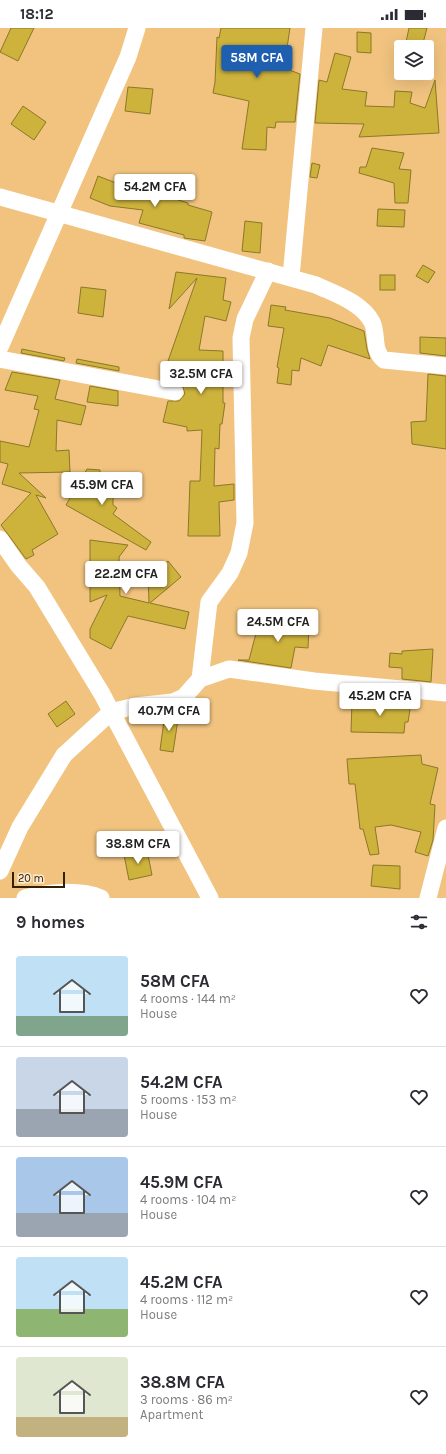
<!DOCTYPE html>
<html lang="en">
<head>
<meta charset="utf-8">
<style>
	body { margin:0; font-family:Karla,sans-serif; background:#f7f7f7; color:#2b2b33; height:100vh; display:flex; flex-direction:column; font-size:15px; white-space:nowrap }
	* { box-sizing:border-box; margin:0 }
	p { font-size:13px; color:#7c7c81 }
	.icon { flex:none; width:22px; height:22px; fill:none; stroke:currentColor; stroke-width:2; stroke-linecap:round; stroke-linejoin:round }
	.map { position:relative; height:870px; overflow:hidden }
	.details { display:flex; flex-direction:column; background:#fff; flex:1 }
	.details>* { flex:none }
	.controls { position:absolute; left:394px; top:12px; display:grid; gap:8px }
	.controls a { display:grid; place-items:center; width:40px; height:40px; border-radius:4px; background:#fff; box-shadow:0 4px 16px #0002; font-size:20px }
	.scale { position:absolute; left:12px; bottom:10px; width:53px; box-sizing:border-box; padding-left:4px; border:2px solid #332104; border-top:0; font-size:11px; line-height:14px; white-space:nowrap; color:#332104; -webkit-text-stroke:3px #fce9cf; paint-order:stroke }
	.price { position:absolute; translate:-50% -34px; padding:0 9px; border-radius:4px; background:#fff; color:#222; font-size:13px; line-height:26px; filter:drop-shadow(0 1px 2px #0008) }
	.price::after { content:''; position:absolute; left:50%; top:24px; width:12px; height:9px; margin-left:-6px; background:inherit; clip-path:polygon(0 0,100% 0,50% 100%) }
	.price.on { background:#1e5fb0; color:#fff }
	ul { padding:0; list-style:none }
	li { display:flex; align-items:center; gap:12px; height:100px; padding:0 16px }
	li+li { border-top:1px solid #e1e1e2 }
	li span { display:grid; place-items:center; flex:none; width:112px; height:80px; border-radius:4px; color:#555 }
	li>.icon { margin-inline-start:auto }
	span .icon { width:48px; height:48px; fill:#fffc; stroke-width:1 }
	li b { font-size:17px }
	h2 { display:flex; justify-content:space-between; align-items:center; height:48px; padding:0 16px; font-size:17px }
	.status { display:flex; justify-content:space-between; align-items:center; height:28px; padding:0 20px; background:#fff; direction:ltr }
	.status svg { height:11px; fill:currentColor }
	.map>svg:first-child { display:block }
	.building { fill:#cdb23c; stroke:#8b7829 }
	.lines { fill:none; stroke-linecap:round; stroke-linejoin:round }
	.minor { stroke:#fff; stroke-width:17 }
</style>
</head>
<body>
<div class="status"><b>18:12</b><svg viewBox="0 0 49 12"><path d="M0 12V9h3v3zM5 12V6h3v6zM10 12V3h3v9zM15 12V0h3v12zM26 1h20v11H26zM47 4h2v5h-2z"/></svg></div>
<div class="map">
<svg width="446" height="870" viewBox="0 0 446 870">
	<rect width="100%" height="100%" fill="#f1c37f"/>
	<g class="building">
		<polygon points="11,0 34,0 18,33 0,24"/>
		<polygon points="221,0 290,0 284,40 300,46 295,94 276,94 275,100 267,99 266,122 242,121 249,73 213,65 215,54 217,9 219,10"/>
		<polygon points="409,0 427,0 422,19 405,19"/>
		<polygon points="357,4 371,5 371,25 357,24"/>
		<polygon points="335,25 351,29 342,61 367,64 365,78 394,79 395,63 412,64 410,75 425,80 435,52 439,105 359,109 364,96 315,95 319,52 327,54"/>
		<polygon points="128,59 153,61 150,86 125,83"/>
		<polygon points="23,78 46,94 34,112 11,96"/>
		<polygon points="372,120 404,125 399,141 411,142 408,175 395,175 394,155 359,145 360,139 366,139"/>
		<polygon points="312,135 320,137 317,150 310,149"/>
		<polygon points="98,148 116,155 144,159 172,168 172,170 188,175 188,177 212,184 205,213 184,210 184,207 139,195 143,182 110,178 90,170"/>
		<polygon points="378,181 405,182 404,199 377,198"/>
		<polygon points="245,193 262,195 260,225 242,223"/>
		<polygon points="423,237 435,244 428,255 416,248"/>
		<polygon points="176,244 226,250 223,272 231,274 226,293 205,288 199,322 223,323 223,375 225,375 222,396 220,396 219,421 215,420 214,458 234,456 234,472 219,474 220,508 188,508 190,453 200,453 202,402 187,403 187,399 163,394 168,373 179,373 185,366 182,357 171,353 172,338 167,336 197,250 169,281"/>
		<rect x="380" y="247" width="15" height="15"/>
		<polygon points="81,259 106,262 103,289 78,285"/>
		<polygon points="271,277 286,279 285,282 330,290 364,303 367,321 370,331 328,317 321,338 301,330 299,343 292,342 291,357 277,355 279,340 277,339 284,300 268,298"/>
		<polygon points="420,309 446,310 446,328 420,325"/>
		<polygon points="22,321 65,330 64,333 21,325"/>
		<polygon points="77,331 119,339 119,343 76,335"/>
		<polygon points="12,344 60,352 55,371 86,378 81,397 57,392 56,423 69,422 70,444 19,445 46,470 36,467 58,506 32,522 34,527 26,531 1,497 31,465 2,456 8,436 0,434 0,413 29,419 39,382 34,381 38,368 5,362"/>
		<polygon points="428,346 446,348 446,421 412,416 411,394 426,393"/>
		<polygon points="90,358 118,363 118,378 87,374"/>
		<polygon points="87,441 100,442 100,452 113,452 113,477 117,480 113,486 151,514 146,522 66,477"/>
		<polygon points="90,512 128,517 119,529 120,568 149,575 148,546 152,546 168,533 181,549 150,575 189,584 185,601 128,588 111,621 90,610 90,601 107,567 90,574"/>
		<polygon points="260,590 282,595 309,597 308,620 295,619 291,640 238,632 249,632"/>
		<polygon points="433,621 431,654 402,651 402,640 389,639 390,625 402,626 402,623"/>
		<polygon points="66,673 75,686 57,699 48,686"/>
		<polygon points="352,673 411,675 408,694 405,694 404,705 351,704"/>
		<polygon points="172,684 179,685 173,724 160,722 165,685"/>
		<polygon points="421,727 422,736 438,740 430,776 435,777 433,812 428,828 415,824 421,804 391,797 375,799 379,826 370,827 363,801 360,801 355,756 349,756 347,731"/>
		<polygon points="147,822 152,847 129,852 124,827"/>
		<polygon points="373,837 400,838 400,861 371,858"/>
	</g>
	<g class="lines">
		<g class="minor">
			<path d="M0,169l316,88c19,9 45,17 56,37 6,12 0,29 12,38l62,6"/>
			<polyline points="291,249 314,0"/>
			<polyline points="0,319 128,29 137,0"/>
			<polyline points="0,331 175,364"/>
			<polyline points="0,511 18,537 37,559 102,666 210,870"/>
			<polyline points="200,651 209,574 230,545 239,525 245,495 241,310 245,291 268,243"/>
			<polyline points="0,843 20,799 64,727 111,684 135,678 173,674 184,669 200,651 229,641 314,653 446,665"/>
			<path d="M25,870c22,-6 55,-9 76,0"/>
			<polyline points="428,870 446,800"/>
		</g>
	</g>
</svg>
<div class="controls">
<a><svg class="icon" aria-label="layers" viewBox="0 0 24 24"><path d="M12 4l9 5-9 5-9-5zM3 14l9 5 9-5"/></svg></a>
</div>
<div class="scale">20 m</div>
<b class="price on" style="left:257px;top:51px">58M CFA</b>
<b class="price" style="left:155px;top:180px">54.2M CFA</b>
<b class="price" style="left:201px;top:367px">32.5M CFA</b>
<b class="price" style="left:102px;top:478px">45.9M CFA</b>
<b class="price" style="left:126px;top:567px">22.2M CFA</b>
<b class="price" style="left:278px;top:615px">24.5M CFA</b>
<b class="price" style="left:380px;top:689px">45.2M CFA</b>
<b class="price" style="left:169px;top:704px">40.7M CFA</b>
<b class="price" style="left:138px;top:837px">38.8M CFA</b>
</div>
<section class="details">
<h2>9 homes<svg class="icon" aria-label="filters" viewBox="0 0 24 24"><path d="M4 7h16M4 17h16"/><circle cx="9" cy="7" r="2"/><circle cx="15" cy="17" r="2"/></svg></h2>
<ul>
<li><span style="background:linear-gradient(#bfe0f5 75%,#7fa58c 0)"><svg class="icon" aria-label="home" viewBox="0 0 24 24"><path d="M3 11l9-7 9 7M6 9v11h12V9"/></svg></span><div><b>58M CFA</b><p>4 rooms · 144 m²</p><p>House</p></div><svg class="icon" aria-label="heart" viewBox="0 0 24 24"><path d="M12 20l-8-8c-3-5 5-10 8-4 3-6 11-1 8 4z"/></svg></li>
<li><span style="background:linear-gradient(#c9d6e8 65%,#9aa5b1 0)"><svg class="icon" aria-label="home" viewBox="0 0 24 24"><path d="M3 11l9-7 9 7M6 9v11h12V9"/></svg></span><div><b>54.2M CFA</b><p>5 rooms · 153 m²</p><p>House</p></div><svg class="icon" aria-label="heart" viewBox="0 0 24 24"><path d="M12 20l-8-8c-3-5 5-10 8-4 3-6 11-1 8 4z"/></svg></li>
<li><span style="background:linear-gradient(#a9c7e8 70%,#9aa5b1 0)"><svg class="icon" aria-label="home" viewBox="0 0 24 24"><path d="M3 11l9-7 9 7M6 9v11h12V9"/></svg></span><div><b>45.9M CFA</b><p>4 rooms · 104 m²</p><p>House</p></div><svg class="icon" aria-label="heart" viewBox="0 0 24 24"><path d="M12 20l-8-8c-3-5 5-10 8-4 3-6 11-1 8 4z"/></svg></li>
<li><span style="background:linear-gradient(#bfe0f5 65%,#8fb573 0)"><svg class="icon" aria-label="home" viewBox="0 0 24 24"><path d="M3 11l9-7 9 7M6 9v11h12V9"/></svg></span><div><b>45.2M CFA</b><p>4 rooms · 112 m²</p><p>House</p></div><svg class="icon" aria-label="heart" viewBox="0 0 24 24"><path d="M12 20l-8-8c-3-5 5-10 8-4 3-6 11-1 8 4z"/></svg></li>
<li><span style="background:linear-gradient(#dfe7d0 75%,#c2b280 0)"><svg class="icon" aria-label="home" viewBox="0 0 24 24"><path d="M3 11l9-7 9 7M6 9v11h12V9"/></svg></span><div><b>38.8M CFA</b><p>3 rooms · 86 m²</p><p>Apartment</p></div><svg class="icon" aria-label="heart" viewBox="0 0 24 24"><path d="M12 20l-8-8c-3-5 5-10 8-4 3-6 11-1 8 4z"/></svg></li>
</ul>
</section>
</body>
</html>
